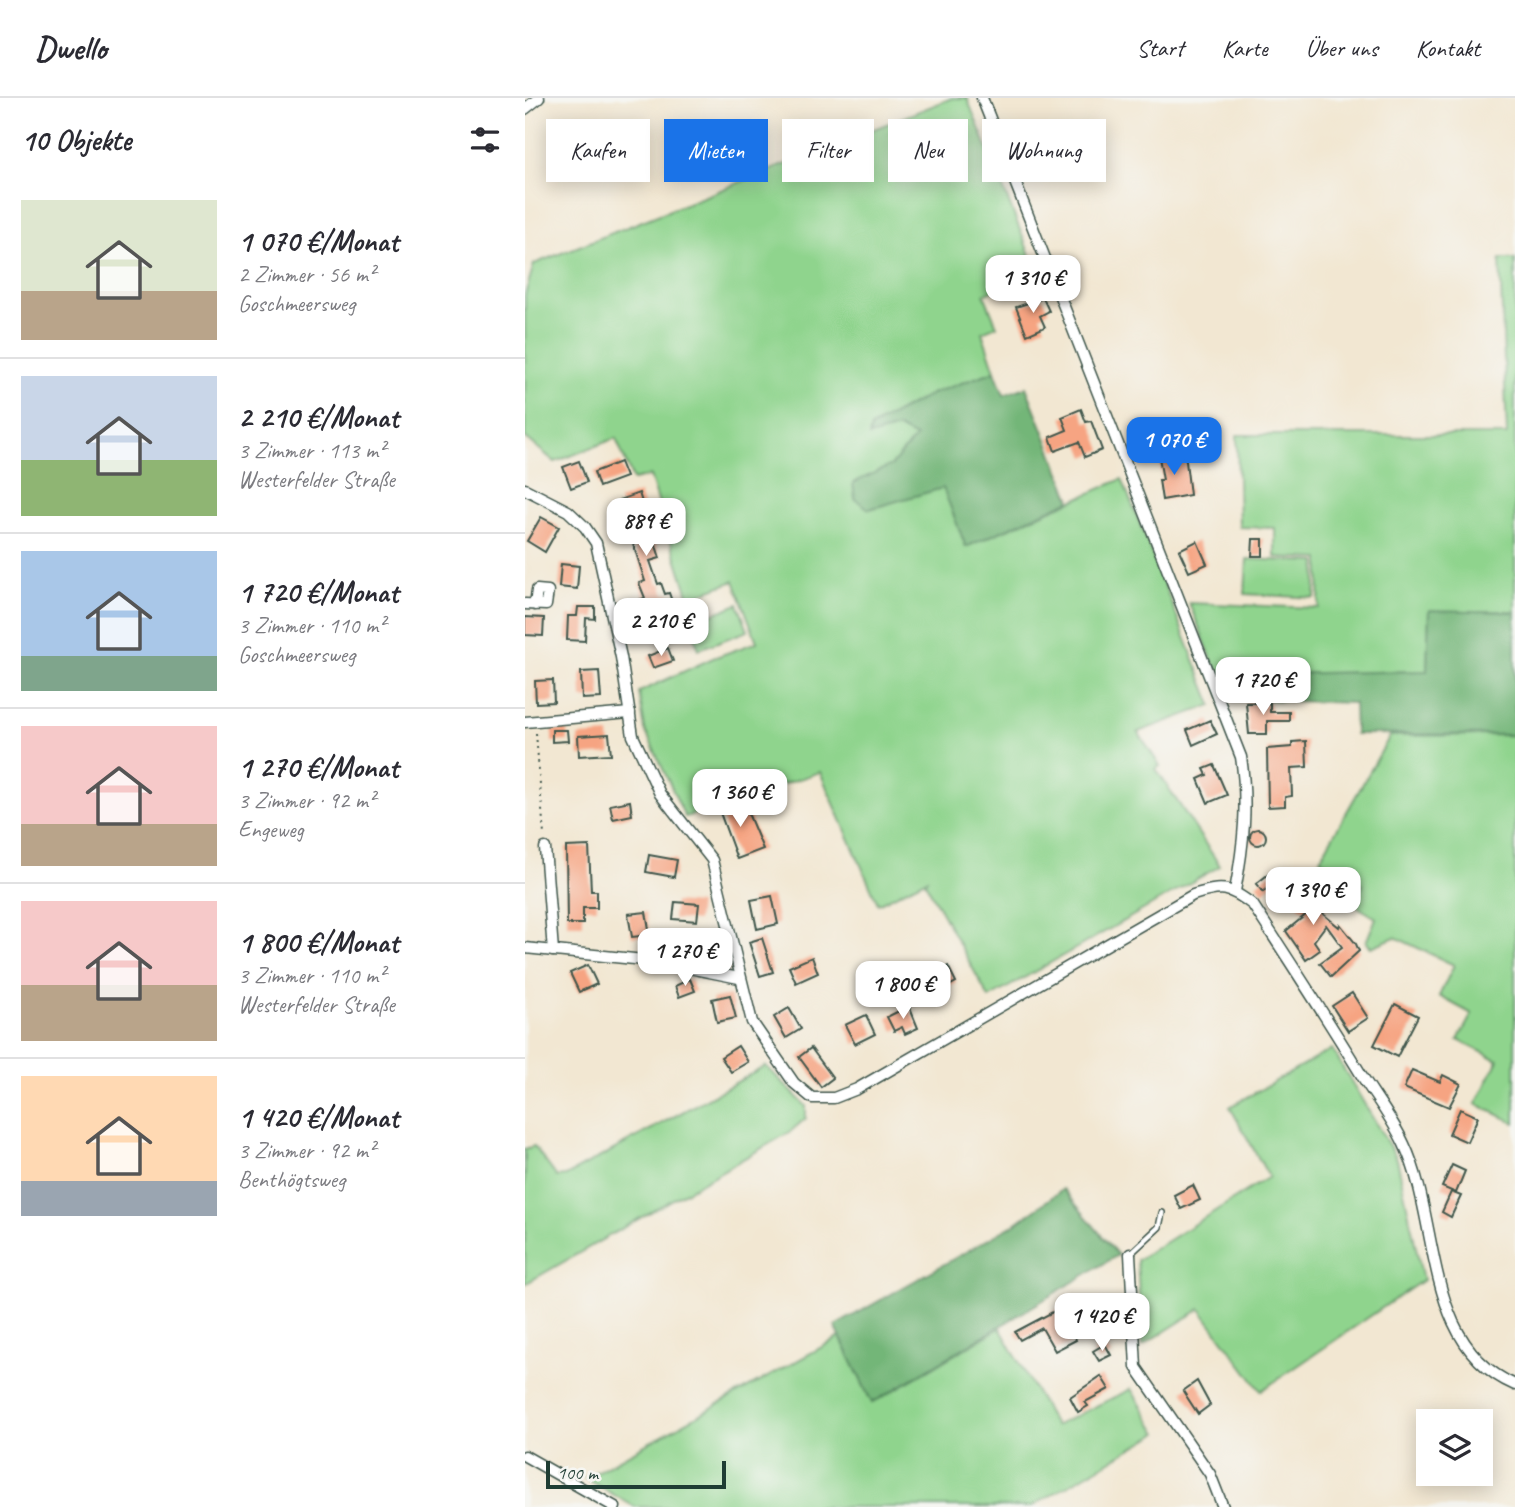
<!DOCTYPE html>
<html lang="de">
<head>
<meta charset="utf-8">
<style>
	body { margin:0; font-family:Caveat,sans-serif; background:#f2f2f3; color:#2b2b33; height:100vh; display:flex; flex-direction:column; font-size:26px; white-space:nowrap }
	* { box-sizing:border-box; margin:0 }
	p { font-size:23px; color:#7c7c81 }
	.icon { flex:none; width:38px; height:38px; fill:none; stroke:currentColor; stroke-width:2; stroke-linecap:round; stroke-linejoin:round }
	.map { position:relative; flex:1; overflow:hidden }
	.details { display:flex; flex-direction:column; background:#fff; width:525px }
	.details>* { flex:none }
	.banner { position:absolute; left:21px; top:21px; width:665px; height:63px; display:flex; gap:14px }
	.fabs { position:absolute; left:891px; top:1311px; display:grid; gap:14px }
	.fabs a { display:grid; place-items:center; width:77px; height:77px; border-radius:0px; background:#fff; box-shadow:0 4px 18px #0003; font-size:35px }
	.scale { position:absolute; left:21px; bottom:18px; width:180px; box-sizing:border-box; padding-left:7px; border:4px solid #1f3d34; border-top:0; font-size:19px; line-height:24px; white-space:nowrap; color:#1f3d34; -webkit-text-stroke:5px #f6f6f2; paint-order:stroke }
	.price { position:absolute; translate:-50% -60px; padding:0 16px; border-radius:14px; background:#fff; color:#222; font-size:23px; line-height:46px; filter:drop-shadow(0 2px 4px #0008) }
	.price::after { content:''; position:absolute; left:50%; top:42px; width:21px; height:16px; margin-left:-10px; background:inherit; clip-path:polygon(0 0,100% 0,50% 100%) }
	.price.current { background:#1a73e8; color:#fff }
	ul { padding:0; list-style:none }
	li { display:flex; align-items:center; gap:21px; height:175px; padding:0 21px }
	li+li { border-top:2px solid #e1e1e2 }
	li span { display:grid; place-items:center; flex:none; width:196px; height:140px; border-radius:0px; color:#555 }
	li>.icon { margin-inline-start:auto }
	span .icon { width:84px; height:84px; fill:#fffc; stroke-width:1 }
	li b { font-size:30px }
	h2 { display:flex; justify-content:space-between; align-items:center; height:84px; padding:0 21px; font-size:30px }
	.pill { padding:0 24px; border-radius:0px; background:#fff; box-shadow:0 4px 18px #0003; font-size:24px; line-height:63px }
	.pill.current { background:#1a73e8; color:#fff }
	header { display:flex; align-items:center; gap:42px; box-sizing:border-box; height:98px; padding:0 35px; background:#fff; border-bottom:2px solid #e1e1e2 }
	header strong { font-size:33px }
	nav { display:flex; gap:38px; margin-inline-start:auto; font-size:24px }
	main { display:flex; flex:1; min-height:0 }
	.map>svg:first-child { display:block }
	.green { fill:#8fd48d; stroke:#578860; stroke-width:2 }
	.forest { fill:#73b678; stroke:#497a56; stroke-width:2 }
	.building { fill:#f6a482 }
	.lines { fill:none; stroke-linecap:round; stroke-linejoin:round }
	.service-casing { stroke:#3f564c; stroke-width:8 }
	.minor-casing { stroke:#3f564c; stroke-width:13 }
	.path { stroke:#3f564c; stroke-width:2; stroke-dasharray:2 5; stroke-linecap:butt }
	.service { stroke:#fff; stroke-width:5 }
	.minor { stroke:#fff; stroke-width:10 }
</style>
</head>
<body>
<header>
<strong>Dwello</strong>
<nav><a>Start</a><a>Karte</a><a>Über uns</a><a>Kontakt</a></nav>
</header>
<main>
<section class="details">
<h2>10 Objekte<svg class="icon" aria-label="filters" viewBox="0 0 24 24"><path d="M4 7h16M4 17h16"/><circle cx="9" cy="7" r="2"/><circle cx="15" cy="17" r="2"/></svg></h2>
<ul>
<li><span style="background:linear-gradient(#dfe7d0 65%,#b9a48a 0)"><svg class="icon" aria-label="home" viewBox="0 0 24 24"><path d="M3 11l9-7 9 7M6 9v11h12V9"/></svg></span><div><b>1 070 €/Monat</b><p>2 Zimmer · 56 m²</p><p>Goschmeersweg</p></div></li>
<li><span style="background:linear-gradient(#c9d6e8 60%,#8fb573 0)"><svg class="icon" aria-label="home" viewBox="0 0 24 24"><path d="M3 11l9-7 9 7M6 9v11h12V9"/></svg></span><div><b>2 210 €/Monat</b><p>3 Zimmer · 113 m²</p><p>Westerfelder Straße</p></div></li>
<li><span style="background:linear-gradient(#a9c7e8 75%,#7fa58c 0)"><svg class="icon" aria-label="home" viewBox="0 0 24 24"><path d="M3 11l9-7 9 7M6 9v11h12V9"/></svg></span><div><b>1 720 €/Monat</b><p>3 Zimmer · 110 m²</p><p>Goschmeersweg</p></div></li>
<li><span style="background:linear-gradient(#f6c9c9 70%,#b9a48a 0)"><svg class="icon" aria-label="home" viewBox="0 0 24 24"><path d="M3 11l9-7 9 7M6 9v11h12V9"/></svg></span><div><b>1 270 €/Monat</b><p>3 Zimmer · 92 m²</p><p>Engeweg</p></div></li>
<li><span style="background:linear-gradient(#f6c9c9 60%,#b9a48a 0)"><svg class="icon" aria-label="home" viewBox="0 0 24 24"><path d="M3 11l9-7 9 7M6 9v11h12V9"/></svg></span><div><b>1 800 €/Monat</b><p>3 Zimmer · 110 m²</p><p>Westerfelder Straße</p></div></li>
<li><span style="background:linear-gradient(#ffd9b3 75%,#9aa5b1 0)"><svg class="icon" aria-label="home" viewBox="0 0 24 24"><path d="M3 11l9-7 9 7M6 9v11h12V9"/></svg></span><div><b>1 420 €/Monat</b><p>3 Zimmer · 92 m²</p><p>Benthögtsweg</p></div></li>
</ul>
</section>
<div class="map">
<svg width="990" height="1409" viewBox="0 0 990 1409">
	<rect width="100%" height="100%" fill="#f6f6f2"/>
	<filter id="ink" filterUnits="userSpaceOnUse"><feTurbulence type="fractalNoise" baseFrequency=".0143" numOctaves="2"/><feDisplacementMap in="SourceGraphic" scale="14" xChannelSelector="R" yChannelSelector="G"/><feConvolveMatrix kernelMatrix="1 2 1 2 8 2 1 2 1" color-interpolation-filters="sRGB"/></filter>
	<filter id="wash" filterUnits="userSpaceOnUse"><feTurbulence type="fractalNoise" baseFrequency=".00686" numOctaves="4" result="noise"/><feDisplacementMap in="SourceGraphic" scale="28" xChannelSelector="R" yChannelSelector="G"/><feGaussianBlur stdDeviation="1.57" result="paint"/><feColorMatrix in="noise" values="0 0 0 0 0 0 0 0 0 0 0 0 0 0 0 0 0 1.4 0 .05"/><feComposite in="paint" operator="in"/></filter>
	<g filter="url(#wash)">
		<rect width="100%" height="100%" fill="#f2e7d2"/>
		<g class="green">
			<polygon points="427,0 442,0 511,172 459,196 472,228 457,234 470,273 406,296 346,329 345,338 373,330 391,339 367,367 329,385 345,411 418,389 441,449 597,381 687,607 613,634 635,668 631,671 695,768 464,900 400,784 402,781 353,806 295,674 160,719 120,632 114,594 188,560 232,544 209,483 164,500 125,378 108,382 91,340 30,364 0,339 0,197 9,166"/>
			<polygon points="975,161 990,161 990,513 904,513 902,573 745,576 743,602 703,601 664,505 794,510 795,461 750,459 750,430 714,429 712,337 982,337"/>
			<polygon points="722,461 792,464 790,500 720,496"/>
			<polygon points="213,506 223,533 174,551 164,525"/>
			<polygon points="990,637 990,1025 951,1006 973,962 933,942 947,916 914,898 929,867 870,839 846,849 841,844 851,820 828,806 838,787 795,761 865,638"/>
			<polygon points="807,951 872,1061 898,1182 736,1293 675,1211 617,1248 612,1162 744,1079 705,1009"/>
			<polygon points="241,968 281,1008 281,1020 265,1034 0,1186 0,1051 9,1048 32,1079 41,1078"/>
			<polygon points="475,1230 530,1328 606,1291 633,1335 506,1409 110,1409 60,1380 315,1239 347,1305"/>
		</g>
		<g class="forest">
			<polygon points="470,273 479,297 501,289 546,402 441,449 418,390 344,411 330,401 328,385 367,367 391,339 373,330 344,338 346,329 406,296"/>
			<polygon points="904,512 990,514 990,637 830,636 829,605 743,602 744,576 902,573"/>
			<polygon points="538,1091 593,1157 347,1305 310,1228 490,1126"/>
		</g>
		<g id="blocks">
			<g class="building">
				<polygon points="518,200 524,213 515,218 520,229 502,237 491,209"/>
				<polygon points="556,311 561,324 566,323 577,352 560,359 554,344 530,353 525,339 542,332 537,319"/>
				<polygon points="660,355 665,397 637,402 634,382 638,382 634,359"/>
				<polygon points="54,363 62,384 46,390 38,369"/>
				<polygon points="95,364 101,379 74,389 69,374"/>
				<polygon points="114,395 135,460 125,463 133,486 136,485 140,496 144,495 150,512 121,522 114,502 120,500 114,485 120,483 94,402"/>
				<polygon points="16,419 34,429 20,454 2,443"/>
				<polygon points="728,441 738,441 738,458 727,458"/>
				<polygon points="672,443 682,466 664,474 654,452"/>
				<polygon points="36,466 54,468 52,491 34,489"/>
				<polygon points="53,509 70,509 70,521 61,520 60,543 42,542 43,518 52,518"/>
				<polygon points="0,519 19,520 18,538 0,537"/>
				<polygon points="143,550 148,563 128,570 123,558"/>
				<polygon points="74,573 76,600 57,601 56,574"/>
				<polygon points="28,582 29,604 11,605 10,583"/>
				<polygon points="721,605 745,605 745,614 764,614 764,623 742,623 742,636 724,636"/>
				<polygon points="685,622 692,636 668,647 662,632"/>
				<polygon points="27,632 42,632 43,643 27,644"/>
				<polygon points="84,636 86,656 54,658 53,638"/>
				<polygon points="781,643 782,669 766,670 767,698 760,699 760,708 743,709 742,651 767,649 767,644"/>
				<polygon points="689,667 702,697 683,705 673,681 682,677 679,671"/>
				<polygon points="217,701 238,751 212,761 193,709"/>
				<polygon points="105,703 107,717 88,721 85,707"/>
				<circle cx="733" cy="739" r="8"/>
				<polygon points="64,748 66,793 72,793 72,810 58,810 58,826 42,826 41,749"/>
				<polygon points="124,757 152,762 149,779 121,774"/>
				<polygon points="745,775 750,782 756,777 762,785 765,783 783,804 786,800 800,812 798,816 814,829 815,826 831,846 834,853 806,879 795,865 817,849 801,827 789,843 795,852 781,862 761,833 783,815 766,801 762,804 748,786 738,794 731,786"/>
				<polygon points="247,798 253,826 232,831 226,802"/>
				<polygon points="150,804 174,806 172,823 148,821"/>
				<polygon points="121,814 125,837 107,839 103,816"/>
				<polygon points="237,840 248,874 235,878 224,844"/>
				<polygon points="287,859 293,875 271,885 264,869"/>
				<polygon points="63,867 72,886 54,894 45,875"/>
				<polygon points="423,868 431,884 413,894 404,878"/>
				<polygon points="165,881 170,893 154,899 150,888"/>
				<polygon points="827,895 843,920 823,933 807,908"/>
				<polygon points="205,897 211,920 192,924 187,901"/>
				<polygon points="870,906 893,918 872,959 849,947"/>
				<polygon points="384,908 393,930 380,936 377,929 369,933 362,919"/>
				<polygon points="264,910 276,931 261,940 249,919"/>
				<polygon points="341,917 350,936 330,946 320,927"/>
				<polygon points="213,948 223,964 206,974 196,959"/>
				<polygon points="286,950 308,980 296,989 274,959"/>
				<polygon points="887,972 915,984 918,977 936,986 924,1009 879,990"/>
				<polygon points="935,1011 953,1019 942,1044 924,1036"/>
				<polygon points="927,1067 940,1073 931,1095 917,1089"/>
				<polygon points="668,1087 675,1102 656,1111 649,1097"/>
				<polygon points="926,1094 936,1098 926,1119 917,1114"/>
				<polygon points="535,1210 551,1242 530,1253 517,1230 495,1242 490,1234"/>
				<polygon points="580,1246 586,1257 574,1263 568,1253"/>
				<polygon points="576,1278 584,1291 560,1304 563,1308 553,1314 545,1299"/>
				<polygon points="672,1283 685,1307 673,1316 658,1293"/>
			</g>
		</g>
	</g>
	<g filter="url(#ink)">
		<use href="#blocks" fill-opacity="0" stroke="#3f564c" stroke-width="2"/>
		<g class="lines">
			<g class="service-casing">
				<polyline id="service" points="605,1156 634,1129 637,1115"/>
			</g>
			<g class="minor-casing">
				<g id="minor">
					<path d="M457,0l259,659c7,46 3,87 -6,134"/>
					<polyline points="0,11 14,0"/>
					<path d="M0,391l43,22 17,16 11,16 25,114 12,79 27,58 52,66 40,162 42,61 18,15h22l23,-9 336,-194c29,-9 36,-9 60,10 37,57 74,113 109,171 14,22 31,44 42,68 37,77 18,201 111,241"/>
					<polyline points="0,506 21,507 23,493 12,492 10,507"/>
					<polyline points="0,624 105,615"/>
					<polyline points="20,750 28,853"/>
					<polyline points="0,850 129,863 214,880"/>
					<polyline points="605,1156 611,1269 685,1376 698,1409"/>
					<polyline points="0,1358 90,1409"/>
				</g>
			</g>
			<polyline class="path" points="11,635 19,737"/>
			<use href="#service" class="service"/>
			<use href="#minor" class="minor"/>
		</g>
	</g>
</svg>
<div class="fabs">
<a><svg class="icon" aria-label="layers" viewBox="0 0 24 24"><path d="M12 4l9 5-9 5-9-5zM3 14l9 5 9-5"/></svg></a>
</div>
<div class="scale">100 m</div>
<b class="price" style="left:508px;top:217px">1 310 €</b>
<b class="price current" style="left:649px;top:379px">1 070 €</b>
<b class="price" style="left:121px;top:460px">889 €</b>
<b class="price" style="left:136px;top:560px">2 210 €</b>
<b class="price" style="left:738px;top:619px">1 720 €</b>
<b class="price" style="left:215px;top:731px">1 360 €</b>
<b class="price" style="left:788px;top:829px">1 390 €</b>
<b class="price" style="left:160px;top:890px">1 270 €</b>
<b class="price" style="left:378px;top:923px">1 800 €</b>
<b class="price" style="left:577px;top:1255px">1 420 €</b>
<div class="banner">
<a class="pill">Kaufen</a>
<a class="pill current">Mieten</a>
<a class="pill">Filter</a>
<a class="pill">Neu</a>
<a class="pill">Wohnung</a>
</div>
</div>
</main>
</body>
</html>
